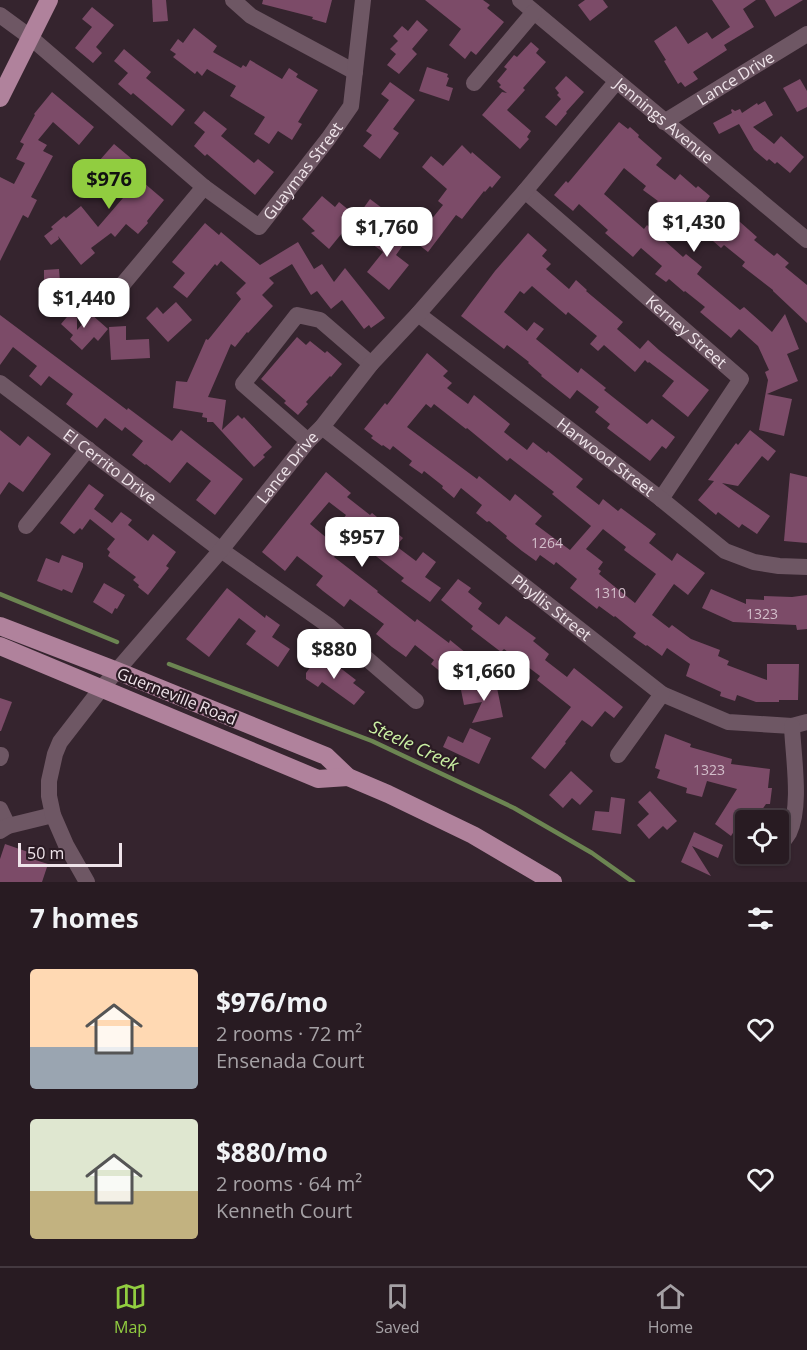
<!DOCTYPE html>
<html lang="en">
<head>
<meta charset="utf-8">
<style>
	body { margin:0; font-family:"Open Sans",sans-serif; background:#30242a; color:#f1f3f6; height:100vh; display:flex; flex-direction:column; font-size:22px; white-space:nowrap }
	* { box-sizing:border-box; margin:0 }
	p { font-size:20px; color:#a5a1a5 }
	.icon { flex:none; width:33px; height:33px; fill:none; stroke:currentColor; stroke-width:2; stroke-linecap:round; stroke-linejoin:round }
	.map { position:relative; height:882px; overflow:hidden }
	.drawer { display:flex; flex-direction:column; background:#281b22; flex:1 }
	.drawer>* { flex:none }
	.controls { position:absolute; left:735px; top:810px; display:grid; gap:12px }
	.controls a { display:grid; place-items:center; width:54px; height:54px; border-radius:6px; background:#281b22; box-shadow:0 2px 4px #0004,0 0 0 2px #443940; font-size:30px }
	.scale { position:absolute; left:18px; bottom:15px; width:104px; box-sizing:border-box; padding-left:6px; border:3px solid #efe4ea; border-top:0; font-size:16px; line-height:21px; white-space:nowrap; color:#efe4ea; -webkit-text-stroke:4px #2b1b24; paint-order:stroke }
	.price { position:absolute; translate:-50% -51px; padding:0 14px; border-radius:12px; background:#fff; color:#222; font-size:20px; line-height:39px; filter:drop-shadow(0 2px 3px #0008) }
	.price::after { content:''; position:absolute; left:50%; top:36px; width:18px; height:14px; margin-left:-9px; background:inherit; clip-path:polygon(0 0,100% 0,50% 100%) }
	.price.on { background:#91cd40; color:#111 }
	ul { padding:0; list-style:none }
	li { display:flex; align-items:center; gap:18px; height:150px; padding:0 30px }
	li span { display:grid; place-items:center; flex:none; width:168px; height:120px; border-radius:6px; color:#555 }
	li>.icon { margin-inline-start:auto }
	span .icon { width:72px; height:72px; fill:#fffc; stroke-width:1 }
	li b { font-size:26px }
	h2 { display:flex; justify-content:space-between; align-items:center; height:72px; padding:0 30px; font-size:26px }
	.tabs { display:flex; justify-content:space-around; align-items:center; height:84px; border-top:2px solid #443940; background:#281b22; font-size:16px; color:#a5a1a5 }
	.tabs a { display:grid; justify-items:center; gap:3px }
	.tabs .on { color:#91cd40 }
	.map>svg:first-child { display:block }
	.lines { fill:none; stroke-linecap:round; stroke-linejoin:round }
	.stream { stroke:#6c8552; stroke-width:4.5 }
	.building { fill:#7c4b68; fill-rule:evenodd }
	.minor { stroke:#6e5764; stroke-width:16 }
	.major { stroke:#b0829c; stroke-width:18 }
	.labels { text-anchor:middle; stroke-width:4.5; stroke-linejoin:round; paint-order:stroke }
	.number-label { font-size:14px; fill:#d2beca }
	.street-label { font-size:16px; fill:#efe4ea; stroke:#2b1b24 }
	.water-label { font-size:18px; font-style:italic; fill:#caf0a3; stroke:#2b1b24 }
</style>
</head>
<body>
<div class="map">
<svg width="807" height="882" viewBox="0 0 807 882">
	<rect width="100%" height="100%" fill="#35242e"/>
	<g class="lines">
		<g class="stream">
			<polyline points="0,594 117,642"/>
			<polyline points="169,664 372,741 514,808 592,853 633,882"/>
		</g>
	</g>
	<g class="building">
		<polygon points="152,0 166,0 168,21 153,22"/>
		<polygon points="263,0 332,0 326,23 312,19 313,17 262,4"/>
		<polygon points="425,0 483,0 490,5 487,8 504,22 476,55 471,51 465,59 449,45 461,29"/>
		<polygon points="585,0 603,0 608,7 590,21 578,5"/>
		<polygon points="712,0 756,0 743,9 754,27 724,45 727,50 693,72 698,79 685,87 681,82 678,84 664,61 666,60 654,41 676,26 688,44 707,32 712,39 730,27"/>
		<polygon points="765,0 803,0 775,17"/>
		<polygon points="92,7 114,25 96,47 102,53 93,63 75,48 92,27 82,19"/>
		<polygon points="417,20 428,30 412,49 417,54 399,74 387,65 396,54 390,49 398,41 393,36 402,26 408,31"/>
		<polygon points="194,28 217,46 213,52 241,68 243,65 246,67 250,60 282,79 289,68 298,74 296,77 318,90 298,122 302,124 292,140 278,131 269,144 254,134 265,117 230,96 236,86 207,69 202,76 197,71 195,74 173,57 176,54 170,50 178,39 183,43"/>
		<polygon points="531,42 539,49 536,53 546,62 523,88 525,90 507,110 531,131 527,137 529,139 520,149 482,115 502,92 507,93 499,87 501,85 497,81 507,69 504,67 514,55 517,57"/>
		<polygon points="124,49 151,72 146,78 185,110 172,126 133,93 131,95 118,84 128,73 114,61"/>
		<polygon points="427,67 448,74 447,77 449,78 446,86 453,88 449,101 419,91"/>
		<polygon points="566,76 584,92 566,112 567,113 556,126 545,117 561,99 557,95 559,93 555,88"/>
		<polygon points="800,79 807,91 807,107 797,112 783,88"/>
		<polygon points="390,82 415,100 393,129 399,133 380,159 363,146 372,135 366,131 389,100 381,94"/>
		<polygon points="52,92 94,127 79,145 53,122 38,140 47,145 43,151 53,156 31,197 37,200 28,218 23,215 0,261 0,177 14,184 25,163 16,159 24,144 20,142 35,115 34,114"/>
		<polygon points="765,101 773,115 753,127 774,144 781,136 804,157 790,173 777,162 775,164 769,159 767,161 754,150 739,124 719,134 713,123 732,113 731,110 732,109 735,111 740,109 742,113 757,103 758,105"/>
		<polygon points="204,111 227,129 221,136 254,163 258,159 274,172 255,195 207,154 205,156 194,146 205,132 194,123"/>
		<polygon points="619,122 628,129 630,127 639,135 638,137 662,158 656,165 675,180 680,174 696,188 698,186 710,196 705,203 725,221 731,214 757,237 754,240 774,256 777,253 789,263 785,267 807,285 807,323 773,291 773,290 742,266 745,262 724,245 721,248 705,234 702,239 692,230 698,222 678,206 670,216 655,204 658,201 643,190 646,186 624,168 604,194 644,229 647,225 683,257 686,254 702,267 697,274 740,310 744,307 772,332 785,314 799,349 787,354 798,381 767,394 792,399 784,436 759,430 768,380 765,372 769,370 758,346 739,329 731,338 700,312 705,307 685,291 684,292 669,279 666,282 655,274 662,266 641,248 633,257 605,233 608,230 579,204 573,211 554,195 566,181 568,183"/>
		<polygon points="114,144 144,169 137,177 164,200 147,221 148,223 138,234 126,224 115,237 111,233 91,248 95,253 81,265 58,236 59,239 51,245 44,236 53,229 51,227 64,216 66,218 81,206 98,227 129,191 115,179 116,176 99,161"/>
		<polygon points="462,145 471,154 472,152 501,177 492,188 490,186 485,192 484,191 462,219 456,215 428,252 414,241 443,205 438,201 447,189 422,167 431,156 443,166"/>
		<polygon points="322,196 335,207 339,202 356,216 329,249 311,233 315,231 302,219"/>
		<polygon points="370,199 386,211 374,227 360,213"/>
		<polygon points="205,223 219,235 221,232 260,265 298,242 314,269 322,264 334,282 345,268 385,318 371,328 369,325 364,329 342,300 331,309 317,291 311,295 292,264 269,278 274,283 262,295 273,306 248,333 247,332 235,347 231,344 208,397 226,400 222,430 238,415 242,419 244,417 272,447 263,455 265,457 254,467 213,422 207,422 207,418 202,417 203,413 173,408 176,381 187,382 206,339 208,340 241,299 236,293 246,283 221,261 217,266 215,264 187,298 173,287 185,273 172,262"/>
		<polygon points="378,224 403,245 396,255 409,265 389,290 367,272 383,252 372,244 375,240 369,236"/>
		<polygon points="528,233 547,250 542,256 551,264 546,269 569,289 576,280 587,290 586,291 623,322 617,329 640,349 648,340 659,350 709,390 688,417 662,396 674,381 649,362 648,363 645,360 635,372 604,345 598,351 590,344 597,336 568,312 566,315 532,286 524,294 520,291 504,312 527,331 534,322 544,329 536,339 578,373 581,368 606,388 604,390 647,424 652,419 675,437 666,449 662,446 650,461 607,428 610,424 595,412 599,407 577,390 570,399 541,376 542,375 528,363 529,362 507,345 504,349 461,316 495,271"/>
		<polygon points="59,269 60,282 76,282 77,301 44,301 44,270"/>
		<polygon points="176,302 192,320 168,342 146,318 157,307 163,314"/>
		<polygon points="77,305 77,330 91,314 108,329 98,341 94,337 82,350 70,339 73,335 61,324"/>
		<polygon points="0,315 127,410 128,408 172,441 181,430 243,479 215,515 196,500 211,481 187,462 170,483 146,464 145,465 132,455 143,441 125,427 122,431 105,418 97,428 66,404 73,394 49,376 41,386 29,376 37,366 13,347 0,365"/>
		<polygon points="126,326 126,340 149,339 150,358 111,360 109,327"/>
		<polygon points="297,337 306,345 310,341 325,353 327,351 342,364 331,377 330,376 306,402 308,404 298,415 284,403 286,401 261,379"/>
		<path d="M427,353l21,18 -5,5 9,7 -5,5 21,16 6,-9 36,29 -6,8 23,18 6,-8 14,11 1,-2 35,28 -7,8 23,18 4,-6 15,12 3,-3 35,26 -7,9 23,18 5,-8 28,20 -17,22 -14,-11 -22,31 17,13 3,-3 19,14 29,11 -2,6 11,5 -2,4 40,15v-16h32l-1,36h-19v2h-23l-19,-7 -2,6 -15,-5 1,-4 -35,-16 4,-12 -23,-16 -5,8 -15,-11 -1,1 -13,-9 3,-4 -21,-17 -1,1 -15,-11 -2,3 -27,-21 7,-9 -21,-17 -2,3 -14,-10 -4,6 -14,-10 -16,-13 1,-2 -18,-15 -2,1 -11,-9 6,-8 -21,-17 -7,10 -12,-10 1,-2 -19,-15 -2,3 -13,-9 3,-4 -19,-15 -3,4 -7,-5 -1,1 -11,-8 2,-2 -9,-7 21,-26 2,2zM426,404l5,4 3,-4 32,25 1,-1 40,33 3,-3 44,34 -2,2 39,32 -21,24 -35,-26 7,-8 -27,-22 -5,7 -31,-25 -2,3 -70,-52zM603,529l23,18 -2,3 32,24 -21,29 -36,-29 2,-3 -3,-2 5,-7 -17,-13z"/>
		<polygon points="0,430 20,446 28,436 51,454 23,492 9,482 0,495"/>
		<polygon points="750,430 776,451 768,461 762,456 738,486 722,483 770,516 757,534 742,524 739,528 718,512 716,515 698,500 714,481 708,480 736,443 738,445"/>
		<path d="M326,472l25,21 -4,4 23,18 2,-2 31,25 -7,8 20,15 7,-9 13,10 -11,15 16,11 -11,14 -29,-21 3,-3 -32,-25 1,-2 -22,-17 -17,23 44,34 -1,1 38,30 2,-3 32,24 1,-3 16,13 -7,9 10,9 -10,12 -10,-8 -2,2 -16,-13 3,-4 -19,-15 -9,12 -14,-10 -16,-13 8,-10 -34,-25 -6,8 -21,-16 -7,-6 7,-9 -26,-20 -12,15 -23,-19zM329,502l17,13 -18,24 -18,-15z"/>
		<polygon points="790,473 807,477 807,543 784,541"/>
		<polygon points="89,484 104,495 94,509 112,523 121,512 132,520 128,525 148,541 153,534 176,552 166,566 169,568 148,595 138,587 139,585 133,580 136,577 108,556 110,552 107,549 115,539 90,519 82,530 80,528 74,534 60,523"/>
		<polygon points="62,555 83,563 83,567 72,593 63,589 62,591 37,581 46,558 59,563"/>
		<polygon points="458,579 471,588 468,592 482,603 478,609 499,625 506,616 536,638 533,641 549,654 545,660 567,677 574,668 623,707 614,718 605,711 592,727 582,720 565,742 566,743 545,769 531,758 571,707 537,680 540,676 504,649 501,652 471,629 473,626 441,600"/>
		<polygon points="104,583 125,595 117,609 115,608 112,614 93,602"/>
		<polygon points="227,588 265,618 266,615 280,625 272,637 290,649 278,667 246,644 256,631 239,618 209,657 186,639"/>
		<polygon points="711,589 746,604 746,599 764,600 764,596 792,597 807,595 807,629 797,630 796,625 733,622 702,608"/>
		<polygon points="326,657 356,680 353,683 365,692 354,705 322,682 318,687 306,679 306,673 317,658 322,662"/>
		<polygon points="496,683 503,717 472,723 482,702 464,705 461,690"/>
		<polygon points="0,698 12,702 1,731 0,731"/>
		<polygon points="470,728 491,738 479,764 443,747 448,736 463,743"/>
		<polygon points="665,734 691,744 690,747 732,759 731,764 770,769 768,788 772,788 770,804 766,804 755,820 741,820 731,836 715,824 737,789 707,781 702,797 686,793 687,788 657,778 660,770 655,768"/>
		<polygon points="571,771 593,791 580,805 572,798 563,808 549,795"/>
		<polygon points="650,791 677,821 667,830 663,826 649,839 637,825 649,814 638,802"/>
		<polygon points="611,797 625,799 621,834 592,830 595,811 609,812"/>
		<polygon points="694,832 723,845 718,858 692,846 711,876 681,862"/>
		<polygon points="5,844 31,853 29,858 48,864 42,882 0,882 0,859"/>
	</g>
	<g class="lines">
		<g class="minor">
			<polyline points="233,0 251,16 355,72"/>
			<path id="s1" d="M520,0l287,240"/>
			<path id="s2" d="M0,15l30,22 174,150 55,40 69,-88 23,-33 12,-106"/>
			<polyline points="474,83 534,12"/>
			<path id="s3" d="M664,122l143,-88"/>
			<path id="s4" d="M525,191l216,188 -80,120"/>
			<polyline points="123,284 204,187"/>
			<path id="s5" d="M418,314l243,185 64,52 29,11 25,4 28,1"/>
			<path id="s6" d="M0,383l221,167 108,76 87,75"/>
			<path id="s7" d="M322,427l340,267 66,28 64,4 15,-4"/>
			<polyline points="308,441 243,384 297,315 320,320 371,364"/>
			<polyline points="26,526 88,449"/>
			<polyline points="0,755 1,755 0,758"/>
			<polyline points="618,755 662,694"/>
			<polyline points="0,809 8,826"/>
			<polyline points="0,831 8,826 53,815"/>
			<path d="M778,848c4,-5 8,-10 11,-15 13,-27 4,-77 3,-107"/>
			<path id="s8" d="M87,882l-21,-37 -13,-30 -4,-19v-15l6,-27 5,-12 41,-53 120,-139 87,-109 14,-14 49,-63 47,-50 107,-123 92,-110"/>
		</g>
		<g class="major">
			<polyline points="0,98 49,0"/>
			<polyline points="0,626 117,671 326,756 348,777 388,794 473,835 553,882"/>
			<polyline points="0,646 318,779 348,777"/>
		</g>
	</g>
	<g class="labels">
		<g class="number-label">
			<text x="547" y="548">1264</text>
			<text x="610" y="598">1310</text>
			<text x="762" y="619">1323</text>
			<text x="709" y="775">1323</text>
		</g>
		<g class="street-label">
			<text dy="6" stroke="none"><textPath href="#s3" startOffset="84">Lance Drive</textPath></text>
			<text dy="6" stroke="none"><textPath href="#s1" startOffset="188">Jennings Avenue</textPath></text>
			<text dy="6" stroke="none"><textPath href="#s2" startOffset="406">Guaymas Street</textPath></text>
			<text dy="6" stroke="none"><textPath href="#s4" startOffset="214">Kerney Street</textPath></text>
			<text dy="6" stroke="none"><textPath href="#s5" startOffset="236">Harwood Street</textPath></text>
			<text dy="6" stroke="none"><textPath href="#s6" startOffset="138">El Cerrito Drive</textPath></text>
			<text dy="6" stroke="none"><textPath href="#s8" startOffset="507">Lance Drive</textPath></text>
			<text dy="6" stroke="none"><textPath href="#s7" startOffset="292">Phyllis Street</textPath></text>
			<text transform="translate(177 696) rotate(22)" y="6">Guerneville Road</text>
		</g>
		<g class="water-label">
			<text transform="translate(414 746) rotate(25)" y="6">Steele Creek</text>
		</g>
	</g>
</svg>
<div class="controls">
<a><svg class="icon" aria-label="locate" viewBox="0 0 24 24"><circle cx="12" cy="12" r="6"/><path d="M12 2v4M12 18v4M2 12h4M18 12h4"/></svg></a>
</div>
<div class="scale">50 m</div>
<b class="price on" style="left:109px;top:210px">$976</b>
<b class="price" style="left:694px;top:253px">$1,430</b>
<b class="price" style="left:387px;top:258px">$1,760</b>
<b class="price" style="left:84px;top:329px">$1,440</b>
<b class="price" style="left:362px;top:568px">$957</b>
<b class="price" style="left:334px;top:680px">$880</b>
<b class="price" style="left:484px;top:702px">$1,660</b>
</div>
<section class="drawer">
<h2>7 homes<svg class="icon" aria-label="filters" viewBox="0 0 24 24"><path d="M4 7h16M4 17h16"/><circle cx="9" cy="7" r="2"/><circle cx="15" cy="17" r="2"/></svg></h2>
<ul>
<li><span style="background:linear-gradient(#ffd9b3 65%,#9aa5b1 0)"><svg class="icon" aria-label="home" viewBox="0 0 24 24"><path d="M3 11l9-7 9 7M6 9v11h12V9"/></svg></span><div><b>$976/mo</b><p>2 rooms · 72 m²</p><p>Ensenada Court</p></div><svg class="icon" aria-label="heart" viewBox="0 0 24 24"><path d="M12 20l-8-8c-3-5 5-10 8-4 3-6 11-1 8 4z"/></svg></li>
<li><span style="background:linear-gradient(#dfe7d0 60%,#c2b280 0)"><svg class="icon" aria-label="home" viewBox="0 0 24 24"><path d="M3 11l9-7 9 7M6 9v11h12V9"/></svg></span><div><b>$880/mo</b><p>2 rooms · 64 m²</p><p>Kenneth Court</p></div><svg class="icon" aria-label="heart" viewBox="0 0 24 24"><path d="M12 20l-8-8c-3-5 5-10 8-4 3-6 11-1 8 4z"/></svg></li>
</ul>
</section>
<nav class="tabs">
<a class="on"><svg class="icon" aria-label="map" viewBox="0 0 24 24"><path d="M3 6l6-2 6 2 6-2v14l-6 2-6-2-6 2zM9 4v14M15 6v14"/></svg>Map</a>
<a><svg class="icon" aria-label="saved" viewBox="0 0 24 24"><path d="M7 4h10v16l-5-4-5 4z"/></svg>Saved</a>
<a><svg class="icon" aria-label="home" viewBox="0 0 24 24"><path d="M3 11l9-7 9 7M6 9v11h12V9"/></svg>Home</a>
</nav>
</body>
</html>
